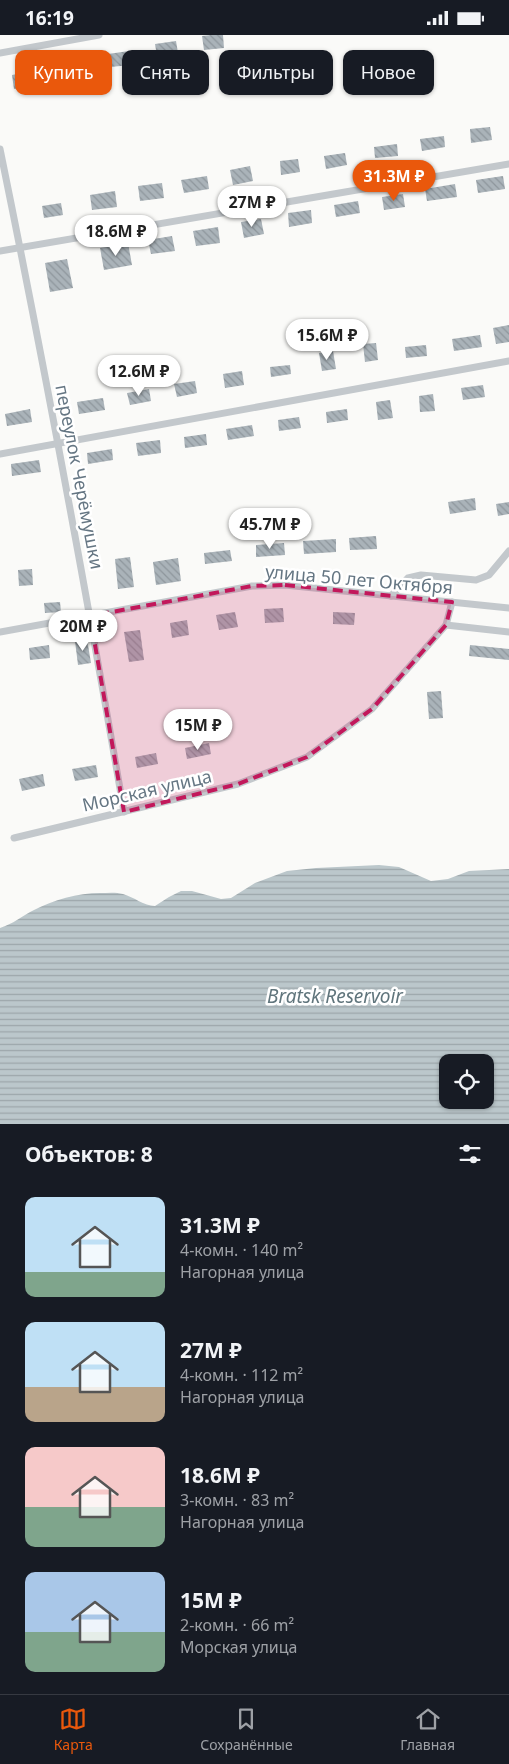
<!DOCTYPE html>
<html lang="ru">
<head>
<meta charset="utf-8">
<style>
	body { margin:0; font-family:"Noto Sans",sans-serif; background:#20242c; color:#f1f3f6; height:100vh; display:flex; flex-direction:column; font-size:19px; white-space:nowrap }
	* { box-sizing:border-box; margin:0 }
	p { font-size:16px; color:#9ea1a6 }
	.icon { flex:none; width:28px; height:28px; fill:none; stroke:currentColor; stroke-width:2; stroke-linecap:round; stroke-linejoin:round }
	.map { position:relative; height:1089px; overflow:hidden }
	.panel { display:flex; flex-direction:column; background:#171b24; flex:1 }
	.panel>* { flex:none }
	.banner { position:absolute; left:15px; top:15px; width:480px; height:45px; display:flex; gap:10px }
	.tools { position:absolute; left:439px; top:1019px; display:grid; gap:10px }
	.tools a { display:grid; place-items:center; width:55px; height:55px; border-radius:10px; background:#171b24; box-shadow:0 1px 4px #0004; font-size:25px }
	.price { position:absolute; translate:-50% -42px; padding:0 11px; border-radius:18px; background:#fff; color:#222; font-size:16px; line-height:32px; filter:drop-shadow(0 1px 2px #0008) }
	.price::after { content:''; position:absolute; left:50%; top:30px; width:15px; height:11px; margin-left:-8px; background:inherit; clip-path:polygon(0 0,100% 0,50% 100%) }
	.price.on { background:#ea580c; color:#fff }
	ul { padding:0; list-style:none }
	li { display:flex; align-items:center; gap:15px; height:125px; padding:0 25px }
	li span { display:grid; place-items:center; flex:none; width:140px; height:100px; border-radius:10px; color:#555 }
	li>.icon { margin-inline-start:auto }
	span .icon { width:60px; height:60px; fill:#fffc; stroke-width:1 }
	li b { font-size:21px }
	h2 { display:flex; justify-content:space-between; align-items:center; height:60px; padding:0 25px; font-size:21px }
	.tag { padding:0 18px; border-radius:10px; background:#171b24; box-shadow:0 1px 4px #0004; font-size:18px; line-height:45px }
	.tag.on { background:#ea580c; color:#fff }
	.status { display:flex; justify-content:space-between; align-items:center; height:35px; padding:0 25px; background:#171b24; direction:ltr }
	.status svg { height:14px; fill:currentColor }
	.tabs { display:flex; justify-content:space-around; align-items:center; height:70px; border-top:1px solid #363941; background:#171b24; font-size:14px; color:#9ea1a6 }
	.tabs a { display:grid; justify-items:center; gap:2px }
	.tabs .on { color:#ea580c }
	.map>svg:first-child { display:block }
	.water { fill:url(#water-rules); fill-rule:evenodd }
	.building { fill:url(#building-back-hatch) }
	.lines { fill:none; stroke-linecap:round; stroke-linejoin:round }
	.street { stroke:#c3c8cc; stroke-width:7 }
	.marked { fill:#c2185b; fill-opacity:0.2; stroke:#c2185b; stroke-width:4; stroke-dasharray:10 6; stroke-linejoin:round }
	.labels { text-anchor:middle; stroke-width:5; stroke-linejoin:round; paint-order:stroke }
	.street-label { font-size:18px; fill:#657683; stroke:#fff }
	.water-label { font-size:19px; font-style:italic; fill:#60757c; stroke:#fff }
</style>
</head>
<body>
<div class="status"><b>16:19</b><svg viewBox="0 0 49 12"><path d="M0 12V9h3v3zM5 12V6h3v6zM10 12V3h3v9zM15 12V0h3v12zM26 1h20v11H26zM47 4h2v5h-2z"/></svg></div>
<div class="map">
<svg width="509" height="1089" viewBox="0 0 509 1089">
	<defs>
		<pattern id="water-rules" width="6" height="5" patternUnits="userSpaceOnUse" patternTransform="scale(1.25)"><rect width="6" height="5" fill="#bbc7cb"/><path d="M0 2.5h6" fill="none" stroke="#9ca6aa"/></pattern>
		<pattern id="building-back-hatch" width="6" height="6" patternUnits="userSpaceOnUse" patternTransform="scale(1.25)"><rect width="6" height="6" fill="#aab3b9"/><path d="M-1 5l2 2M0 0l6 6M5-1l2 2" fill="none" stroke="#8e969c"/></pattern>
	</defs>
	<rect width="100%" height="100%" fill="#fafaf8"/>
	<path class="water" d="M379,830l20,2 32,14 17,-2 21,-8 40,-2v255h-509v-196c13,-4 22,-12 34,-18 19,-10 44,-17 66,-17 7,0 16,-1 23,1 11,3 21,12 32,12l14,-9 12,-6h11l29,8 10,-1 24,-15 32,-12 29,-3zM448,1028h37v37h-37z"/>
	<g class="building">
		<polygon points="211,0 223,0 224,13 204,15 202,1"/>
		<polygon points="176,6 178,18 157,21 155,9"/>
		<polygon points="129,16 131,30 110,32 108,19"/>
		<polygon points="81,23 84,39 63,43 59,27"/>
		<polygon points="32,36 35,50 14,54 12,40"/>
		<polygon points="490,92 492,105 471,108 470,94"/>
		<polygon points="444,101 445,112 422,116 420,104"/>
		<polygon points="397,109 398,121 375,123 374,112"/>
		<polygon points="345,118 347,130 326,134 324,121"/>
		<polygon points="298,124 300,137 281,140 280,126"/>
		<polygon points="250,131 253,146 233,150 230,135"/>
		<polygon points="207,141 209,154 184,158 181,145"/>
		<polygon points="503,141 505,154 478,158 476,145"/>
		<polygon points="162,148 164,163 140,166 138,151"/>
		<polygon points="455,149 457,162 427,166 425,154"/>
		<polygon points="115,156 117,172 92,175 90,160"/>
		<polygon points="403,159 405,172 384,175 382,162"/>
		<polygon points="358,166 360,178 336,182 334,170"/>
		<polygon points="61,168 63,180 44,183 42,171"/>
		<polygon points="311,175 312,188 289,192 288,178"/>
		<polygon points="261,184 264,199 244,203 241,187"/>
		<polygon points="218,192 220,208 196,211 193,196"/>
		<polygon points="172,201 175,216 151,219 148,205"/>
		<polygon points="128,208 132,230 104,235 100,213"/>
		<polygon points="67,224 73,253 50,257 45,228"/>
		<polygon points="509,290 509,307 496,309 493,293"/>
		<polygon points="480,300 482,312 454,316 452,304"/>
		<polygon points="376,308 378,325 365,327 363,309"/>
		<polygon points="426,310 427,321 406,323 405,312"/>
		<polygon points="333,316 336,334 322,336 319,318"/>
		<polygon points="290,330 291,339 271,342 270,332"/>
		<polygon points="242,336 244,350 225,353 223,339"/>
		<polygon points="195,346 197,358 177,362 174,349"/>
		<polygon points="483,350 485,362 463,365 461,353"/>
		<polygon points="149,354 151,366 130,370 127,358"/>
		<polygon points="433,359 435,376 420,377 419,361"/>
		<polygon points="103,363 105,375 79,379 77,367"/>
		<polygon points="390,365 393,383 378,385 376,367"/>
		<polygon points="30,374 32,387 7,391 5,379"/>
		<polygon points="347,374 348,385 327,388 326,377"/>
		<polygon points="299,382 301,393 279,396 278,385"/>
		<polygon points="252,390 254,401 228,405 226,394"/>
		<polygon points="206,399 207,410 185,413 184,402"/>
		<polygon points="160,405 161,418 138,421 136,408"/>
		<polygon points="112,414 113,425 88,429 87,418"/>
		<polygon points="39,425 41,437 12,441 11,429"/>
		<polygon points="475,463 476,475 450,479 448,467"/>
		<polygon points="509,467 509,479 498,481 496,469"/>
		<polygon points="376,501 377,514 350,515 349,503"/>
		<polygon points="336,504 336,517 304,519 303,506"/>
		<polygon points="284,508 285,520 256,522 256,510"/>
		<polygon points="230,515 232,526 205,529 204,518"/>
		<polygon points="130,522 134,552 118,554 115,524"/>
		<polygon points="178,523 181,546 156,550 153,527"/>
		<polygon points="32,534 33,550 19,551 18,535"/>
		<polygon points="60,567 61,577 45,578 44,568"/>
		<polygon points="283,573 284,587 265,588 264,574"/>
		<polygon points="235,577 238,592 219,595 216,580"/>
		<polygon points="333,577 355,578 354,590 333,589"/>
		<polygon points="187,585 189,600 172,603 170,588"/>
		<polygon points="140,595 144,625 129,627 124,597"/>
		<polygon points="87,604 91,628 78,630 75,606"/>
		<polygon points="49,610 50,623 30,625 29,613"/>
		<polygon points="470,610 509,614 509,625 469,621"/>
		<polygon points="441,656 443,683 429,684 427,657"/>
		<polygon points="209,708 211,719 187,724 185,713"/>
		<polygon points="156,718 158,729 137,733 135,722"/>
		<polygon points="96,730 98,742 75,746 72,734"/>
		<polygon points="43,739 45,751 22,756 19,744"/>
	</g>
	<g class="lines">
		<g class="street">
			<polyline points="0,18 99,0"/>
			<path d="M0,114c45,220 86,441 124,663"/>
			<polyline points="0,216 509,129"/>
			<polyline points="0,419 509,326"/>
			<polyline points="391,561 408,543 421,540 476,545 489,540 509,516"/>
			<polyline points="446,590 509,597"/>
			<polyline points="0,597 252,551 285,550 509,573"/>
			<polyline points="14,803 238,749 307,722 372,674 446,590 452,567"/>
		</g>
	</g>
	<path class="marked" d="M285,550l167,17 -6,23 -74,84 -65,48 -69,27 -114,28 -34,-196 162,-30z"/>
	<g class="labels">
		<g class="street-label">
			<text transform="translate(79 442) rotate(79)" y="6">переулок Черёмушки</text>
			<text transform="translate(359 545) rotate(5)" y="6">улица 50 лет Октября</text>
			<text transform="translate(147 756) rotate(-13)" y="6">Морская улица</text>
		</g>
		<g class="water-label">
			<text x="335" y="968">Bratsk Reservoir</text>
		</g>
	</g>
</svg>
<div class="tools">
<a><svg class="icon" aria-label="locate" viewBox="0 0 24 24"><circle cx="12" cy="12" r="6"/><path d="M12 2v4M12 18v4M2 12h4M18 12h4"/></svg></a>
</div>
<b class="price on" style="left:394px;top:167px">31.3M ₽</b>
<b class="price" style="left:252px;top:193px">27M ₽</b>
<b class="price" style="left:116px;top:222px">18.6M ₽</b>
<b class="price" style="left:327px;top:326px">15.6M ₽</b>
<b class="price" style="left:139px;top:362px">12.6M ₽</b>
<b class="price" style="left:270px;top:515px">45.7M ₽</b>
<b class="price" style="left:83px;top:617px">20M ₽</b>
<b class="price" style="left:198px;top:716px">15M ₽</b>
<div class="banner">
<a class="tag on">Купить</a>
<a class="tag">Снять</a>
<a class="tag">Фильтры</a>
<a class="tag">Новое</a>
</div>
</div>
<section class="panel">
<h2>Объектов: 8<svg class="icon" aria-label="filters" viewBox="0 0 24 24"><path d="M4 7h16M4 17h16"/><circle cx="9" cy="7" r="2"/><circle cx="15" cy="17" r="2"/></svg></h2>
<ul>
<li><span style="background:linear-gradient(#bfe0f5 75%,#7fa58c 0)"><svg class="icon" aria-label="home" viewBox="0 0 24 24"><path d="M3 11l9-7 9 7M6 9v11h12V9"/></svg></span><div><b>31.3M ₽</b><p>4-комн. · 140 m²</p><p>Нагорная улица</p></div></li>
<li><span style="background:linear-gradient(#bfe0f5 65%,#b9a48a 0)"><svg class="icon" aria-label="home" viewBox="0 0 24 24"><path d="M3 11l9-7 9 7M6 9v11h12V9"/></svg></span><div><b>27M ₽</b><p>4-комн. · 112 m²</p><p>Нагорная улица</p></div></li>
<li><span style="background:linear-gradient(#f6c9c9 60%,#7fa58c 0)"><svg class="icon" aria-label="home" viewBox="0 0 24 24"><path d="M3 11l9-7 9 7M6 9v11h12V9"/></svg></span><div><b>18.6M ₽</b><p>3-комн. · 83 m²</p><p>Нагорная улица</p></div></li>
<li><span style="background:linear-gradient(#a9c7e8 60%,#7fa58c 0)"><svg class="icon" aria-label="home" viewBox="0 0 24 24"><path d="M3 11l9-7 9 7M6 9v11h12V9"/></svg></span><div><b>15M ₽</b><p>2-комн. · 66 m²</p><p>Морская улица</p></div></li>
</ul>
</section>
<nav class="tabs">
<a class="on"><svg class="icon" aria-label="map" viewBox="0 0 24 24"><path d="M3 6l6-2 6 2 6-2v14l-6 2-6-2-6 2zM9 4v14M15 6v14"/></svg>Карта</a>
<a><svg class="icon" aria-label="saved" viewBox="0 0 24 24"><path d="M7 4h10v16l-5-4-5 4z"/></svg>Сохранённые</a>
<a><svg class="icon" aria-label="home" viewBox="0 0 24 24"><path d="M3 11l9-7 9 7M6 9v11h12V9"/></svg>Главная</a>
</nav>
</body>
</html>
